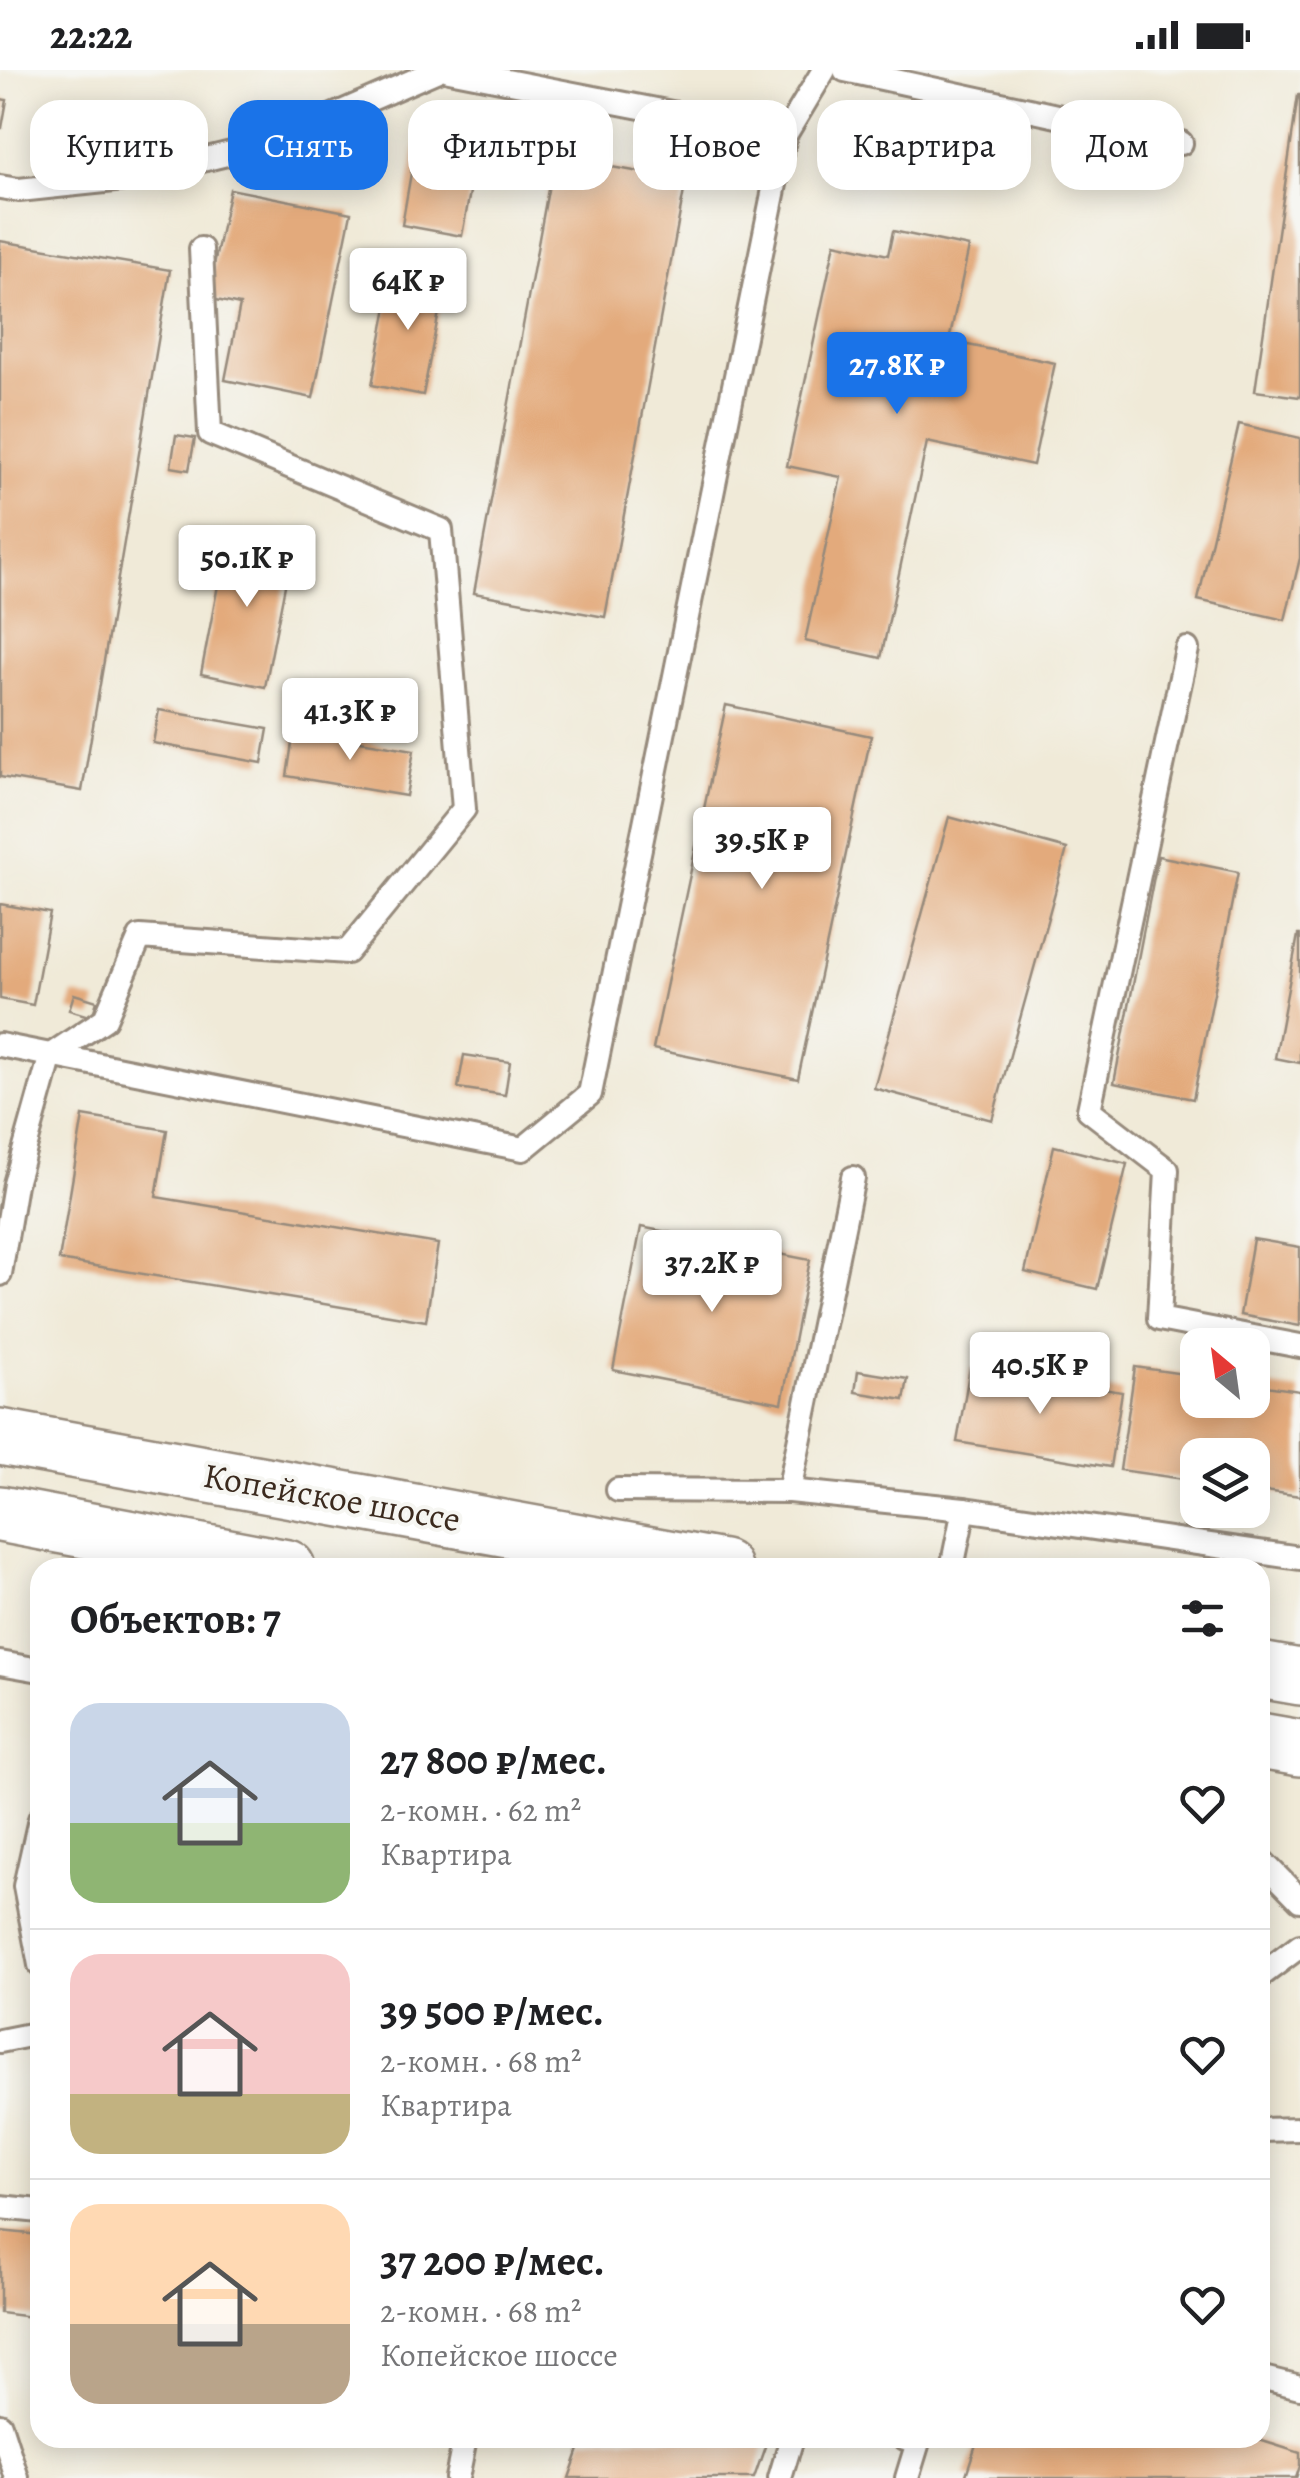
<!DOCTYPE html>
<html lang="ru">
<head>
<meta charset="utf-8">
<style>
	body { margin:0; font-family:Alegreya,serif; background:#f2f2f2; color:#202124; height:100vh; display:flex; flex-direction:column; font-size:38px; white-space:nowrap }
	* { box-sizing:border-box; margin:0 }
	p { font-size:32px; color:#757577 }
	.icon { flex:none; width:55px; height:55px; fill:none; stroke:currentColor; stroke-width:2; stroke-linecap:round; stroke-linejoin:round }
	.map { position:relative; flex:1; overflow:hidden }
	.panel { position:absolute; left:30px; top:1488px; width:1240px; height:890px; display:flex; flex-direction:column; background:#fff; border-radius:30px; box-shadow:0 5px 25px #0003 }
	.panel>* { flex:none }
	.guide { position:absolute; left:30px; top:30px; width:1240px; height:90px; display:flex; gap:20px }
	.needle { width:65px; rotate:331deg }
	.tools { position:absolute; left:1180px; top:1258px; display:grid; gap:20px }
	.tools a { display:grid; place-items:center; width:90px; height:90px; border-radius:20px; background:#fff; box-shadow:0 5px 25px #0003; font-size:50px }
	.price { position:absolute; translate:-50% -85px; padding:0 22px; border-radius:10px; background:#fff; color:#222; font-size:32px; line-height:65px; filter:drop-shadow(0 2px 5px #0008) }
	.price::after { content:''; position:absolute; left:50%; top:60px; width:30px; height:22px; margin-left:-15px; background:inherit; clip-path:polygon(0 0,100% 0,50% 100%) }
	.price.selected { background:#1a73e8; color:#fff }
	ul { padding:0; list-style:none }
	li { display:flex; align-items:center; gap:30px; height:250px; padding:0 40px }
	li+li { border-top:2px solid #e0e0e0 }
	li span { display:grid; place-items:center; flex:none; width:280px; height:200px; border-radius:30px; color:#555 }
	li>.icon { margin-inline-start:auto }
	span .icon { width:120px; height:120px; fill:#fffc; stroke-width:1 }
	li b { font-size:42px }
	h2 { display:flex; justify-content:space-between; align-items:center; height:120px; padding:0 40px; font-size:42px }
	.pill { padding:0 35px; border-radius:30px; background:#fff; box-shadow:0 5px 25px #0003; font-size:35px; line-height:90px }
	.pill.selected { background:#1a73e8; color:#fff }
	.status { display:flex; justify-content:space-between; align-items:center; height:70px; padding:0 50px; background:#fff; direction:ltr }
	.status svg { height:28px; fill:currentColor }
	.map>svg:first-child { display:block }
	.building { fill:#e3aa7b }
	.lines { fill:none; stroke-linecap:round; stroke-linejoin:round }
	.service-casing { stroke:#968a7b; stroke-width:28 }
	.primary-casing { stroke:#968a7b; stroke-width:60 }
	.service { stroke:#fff; stroke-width:22 }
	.primary { stroke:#fff; stroke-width:55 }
	.labels { text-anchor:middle; stroke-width:8; stroke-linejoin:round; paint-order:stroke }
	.street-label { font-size:35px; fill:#3b2a1e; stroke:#f6f6f2 }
</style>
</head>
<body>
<div class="status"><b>22:22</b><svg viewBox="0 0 49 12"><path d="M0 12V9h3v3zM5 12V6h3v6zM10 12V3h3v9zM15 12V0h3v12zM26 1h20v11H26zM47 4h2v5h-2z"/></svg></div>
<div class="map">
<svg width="1300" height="2408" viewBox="0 0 1300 2408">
	<rect width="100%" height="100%" fill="#f6f6f2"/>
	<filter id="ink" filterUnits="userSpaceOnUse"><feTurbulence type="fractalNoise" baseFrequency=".01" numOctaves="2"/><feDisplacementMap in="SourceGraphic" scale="20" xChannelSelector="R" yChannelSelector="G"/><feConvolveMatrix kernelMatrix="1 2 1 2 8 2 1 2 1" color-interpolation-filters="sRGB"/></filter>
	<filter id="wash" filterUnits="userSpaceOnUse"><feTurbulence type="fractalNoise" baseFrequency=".0048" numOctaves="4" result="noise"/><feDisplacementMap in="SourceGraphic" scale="40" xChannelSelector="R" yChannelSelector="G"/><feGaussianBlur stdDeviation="2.25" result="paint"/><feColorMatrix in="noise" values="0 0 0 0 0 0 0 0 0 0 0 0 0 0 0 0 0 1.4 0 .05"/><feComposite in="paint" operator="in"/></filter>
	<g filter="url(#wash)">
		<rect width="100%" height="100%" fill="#f0ead8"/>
		<g id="blocks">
			<g class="building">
				<polygon points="1298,25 1300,25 1300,327 1255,321"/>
				<polygon points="0,29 7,30 2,58 0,58"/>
				<polygon points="421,45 546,68 540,105 475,94 462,166 402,155"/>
				<polygon points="554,87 686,110 605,547 474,523"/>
				<polygon points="230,119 351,143 313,328 225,310 240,235 207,228"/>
				<polygon points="893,161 969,177 949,271 1055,293 1033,395 927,372 881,588 805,571 841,407 787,396 835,173 888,185"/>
				<polygon points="0,171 170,200 82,721 0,707"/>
				<polygon points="394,201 445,211 423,325 372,315"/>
				<polygon points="1239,354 1300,368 1300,488 1285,550 1198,530"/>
				<polygon points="176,365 195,368 189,400 171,397"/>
				<polygon points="228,463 293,475 265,617 201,604"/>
				<polygon points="726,635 871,666 798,1009 653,979"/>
				<polygon points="159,640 268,659 262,693 153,673"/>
				<polygon points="294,660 414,680 406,726 287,706"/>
				<polygon points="949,747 1067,779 992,1050 874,1018"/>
				<polygon points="1158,786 1238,802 1193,1029 1114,1013"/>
				<polygon points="0,834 50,843 33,935 0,929"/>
				<polygon points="1298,865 1300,865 1300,993 1275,988"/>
				<polygon points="74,924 97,931 92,947 69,940"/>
				<polygon points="464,985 510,992 505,1025 458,1018"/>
				<polygon points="83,1046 167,1060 156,1127 438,1174 426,1251 59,1190"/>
				<polygon points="1054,1076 1127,1094 1097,1219 1025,1202"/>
				<polygon points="641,1157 810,1190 782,1333 613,1300"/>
				<polygon points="1253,1169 1300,1177 1300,1256 1240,1245"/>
				<polygon points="1135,1297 1198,1306 1198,1330 1252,1330 1252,1314 1300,1321 1300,1426 1252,1419 1252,1385 1198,1385 1198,1411 1120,1400"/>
				<polygon points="970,1298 1122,1322 1110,1397 957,1372"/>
				<polygon points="858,1301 908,1309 904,1330 855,1322"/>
				<polygon points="0,2161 40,2165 40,2248 0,2243"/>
				<polygon points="583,2368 768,2368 754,2408 569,2408"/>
				<polygon points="978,2368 1253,2368 1300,2383 1300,2396 1296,2408 965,2408"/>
			</g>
		</g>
	</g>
	<g filter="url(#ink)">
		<use href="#blocks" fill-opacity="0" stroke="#968a7b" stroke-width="2.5"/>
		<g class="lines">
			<g class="service-casing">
				<g id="service">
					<polyline points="845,0 1181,73"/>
					<polyline points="785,65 824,0"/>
					<polyline points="0,117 19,120 124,109 268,74 438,0"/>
					<polyline points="1187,579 1089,1040 1167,1100 1159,1249 1300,1276"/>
					<polyline points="0,975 523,1079 590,1024 785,65 449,0"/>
					<polyline points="0,1204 15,1114 51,985 105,949 140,867 347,882 464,739 441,460 210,363 201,179"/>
					<polyline points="618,1420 789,1421 964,1439 1300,1488"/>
					<polyline points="789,1421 853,1108"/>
					<polyline points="952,1498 964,1439"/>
					<polyline points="0,1593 40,1600"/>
					<polyline points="40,1749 25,1816 40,1895"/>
					<polyline points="1260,1789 1300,1830"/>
					<polyline points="1260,1906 1300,1876"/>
					<polyline points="0,1971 40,1963"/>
					<polyline points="1260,2060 1300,2059"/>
					<polyline points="0,2137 40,2141"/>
					<polyline points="1260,2307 1300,2317"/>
					<polyline points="0,2355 17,2408"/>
					<polyline points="905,2368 918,2372 907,2408"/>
					<polyline points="457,2408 465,2368"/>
					<polyline points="780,2408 792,2368"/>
				</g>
			</g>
			<g class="primary-casing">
				<g id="primary">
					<polyline points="0,1367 723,1498"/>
					<polyline points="0,1444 287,1498"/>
					<polyline points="1260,1600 1300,1607"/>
					<polyline points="1260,1671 1300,1678"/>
				</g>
			</g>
			<use href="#service" class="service"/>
			<use href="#primary" class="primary"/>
		</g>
	</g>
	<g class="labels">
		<g class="street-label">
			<text transform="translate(332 1427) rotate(10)" y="12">Копейское шоссе</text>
		</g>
	</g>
</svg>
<div class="tools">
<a><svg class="needle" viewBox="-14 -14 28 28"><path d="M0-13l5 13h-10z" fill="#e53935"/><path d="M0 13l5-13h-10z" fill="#757577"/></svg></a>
<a><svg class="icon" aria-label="layers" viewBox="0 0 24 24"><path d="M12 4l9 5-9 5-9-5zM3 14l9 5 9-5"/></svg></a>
</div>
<b class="price" style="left:408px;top:263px">64K ₽</b>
<b class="price selected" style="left:897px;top:347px">27.8K ₽</b>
<b class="price" style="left:247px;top:540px">50.1K ₽</b>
<b class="price" style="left:350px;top:693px">41.3K ₽</b>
<b class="price" style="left:762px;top:822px">39.5K ₽</b>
<b class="price" style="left:712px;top:1245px">37.2K ₽</b>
<b class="price" style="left:1040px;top:1347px">40.5K ₽</b>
<div class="guide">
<a class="pill">Купить</a>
<a class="pill selected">Снять</a>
<a class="pill">Фильтры</a>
<a class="pill">Новое</a>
<a class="pill">Квартира</a>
<a class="pill">Дом</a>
</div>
<section class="panel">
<h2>Объектов: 7<svg class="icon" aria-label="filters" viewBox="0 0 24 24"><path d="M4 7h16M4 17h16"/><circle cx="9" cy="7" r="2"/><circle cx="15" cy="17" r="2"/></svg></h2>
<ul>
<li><span style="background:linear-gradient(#c9d6e8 60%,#8fb573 0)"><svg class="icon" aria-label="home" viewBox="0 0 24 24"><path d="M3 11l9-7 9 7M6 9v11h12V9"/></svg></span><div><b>27 800 ₽/мес.</b><p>2-комн. · 62 m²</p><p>Квартира</p></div><svg class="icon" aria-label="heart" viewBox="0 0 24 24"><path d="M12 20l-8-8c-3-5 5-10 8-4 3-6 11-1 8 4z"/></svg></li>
<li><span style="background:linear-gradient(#f6c9c9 70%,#c2b280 0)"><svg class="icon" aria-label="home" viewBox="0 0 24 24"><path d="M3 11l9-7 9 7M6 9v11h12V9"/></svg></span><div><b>39 500 ₽/мес.</b><p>2-комн. · 68 m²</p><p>Квартира</p></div><svg class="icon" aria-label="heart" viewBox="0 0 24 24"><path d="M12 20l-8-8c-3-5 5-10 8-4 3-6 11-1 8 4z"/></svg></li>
<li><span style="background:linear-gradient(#ffd9b3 60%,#b9a48a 0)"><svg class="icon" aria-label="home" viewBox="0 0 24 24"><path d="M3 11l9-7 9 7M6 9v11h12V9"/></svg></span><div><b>37 200 ₽/мес.</b><p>2-комн. · 68 m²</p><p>Копейское шоссе</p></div><svg class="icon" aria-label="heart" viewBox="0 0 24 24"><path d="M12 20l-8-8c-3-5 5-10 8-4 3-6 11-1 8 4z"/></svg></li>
</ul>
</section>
</div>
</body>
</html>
